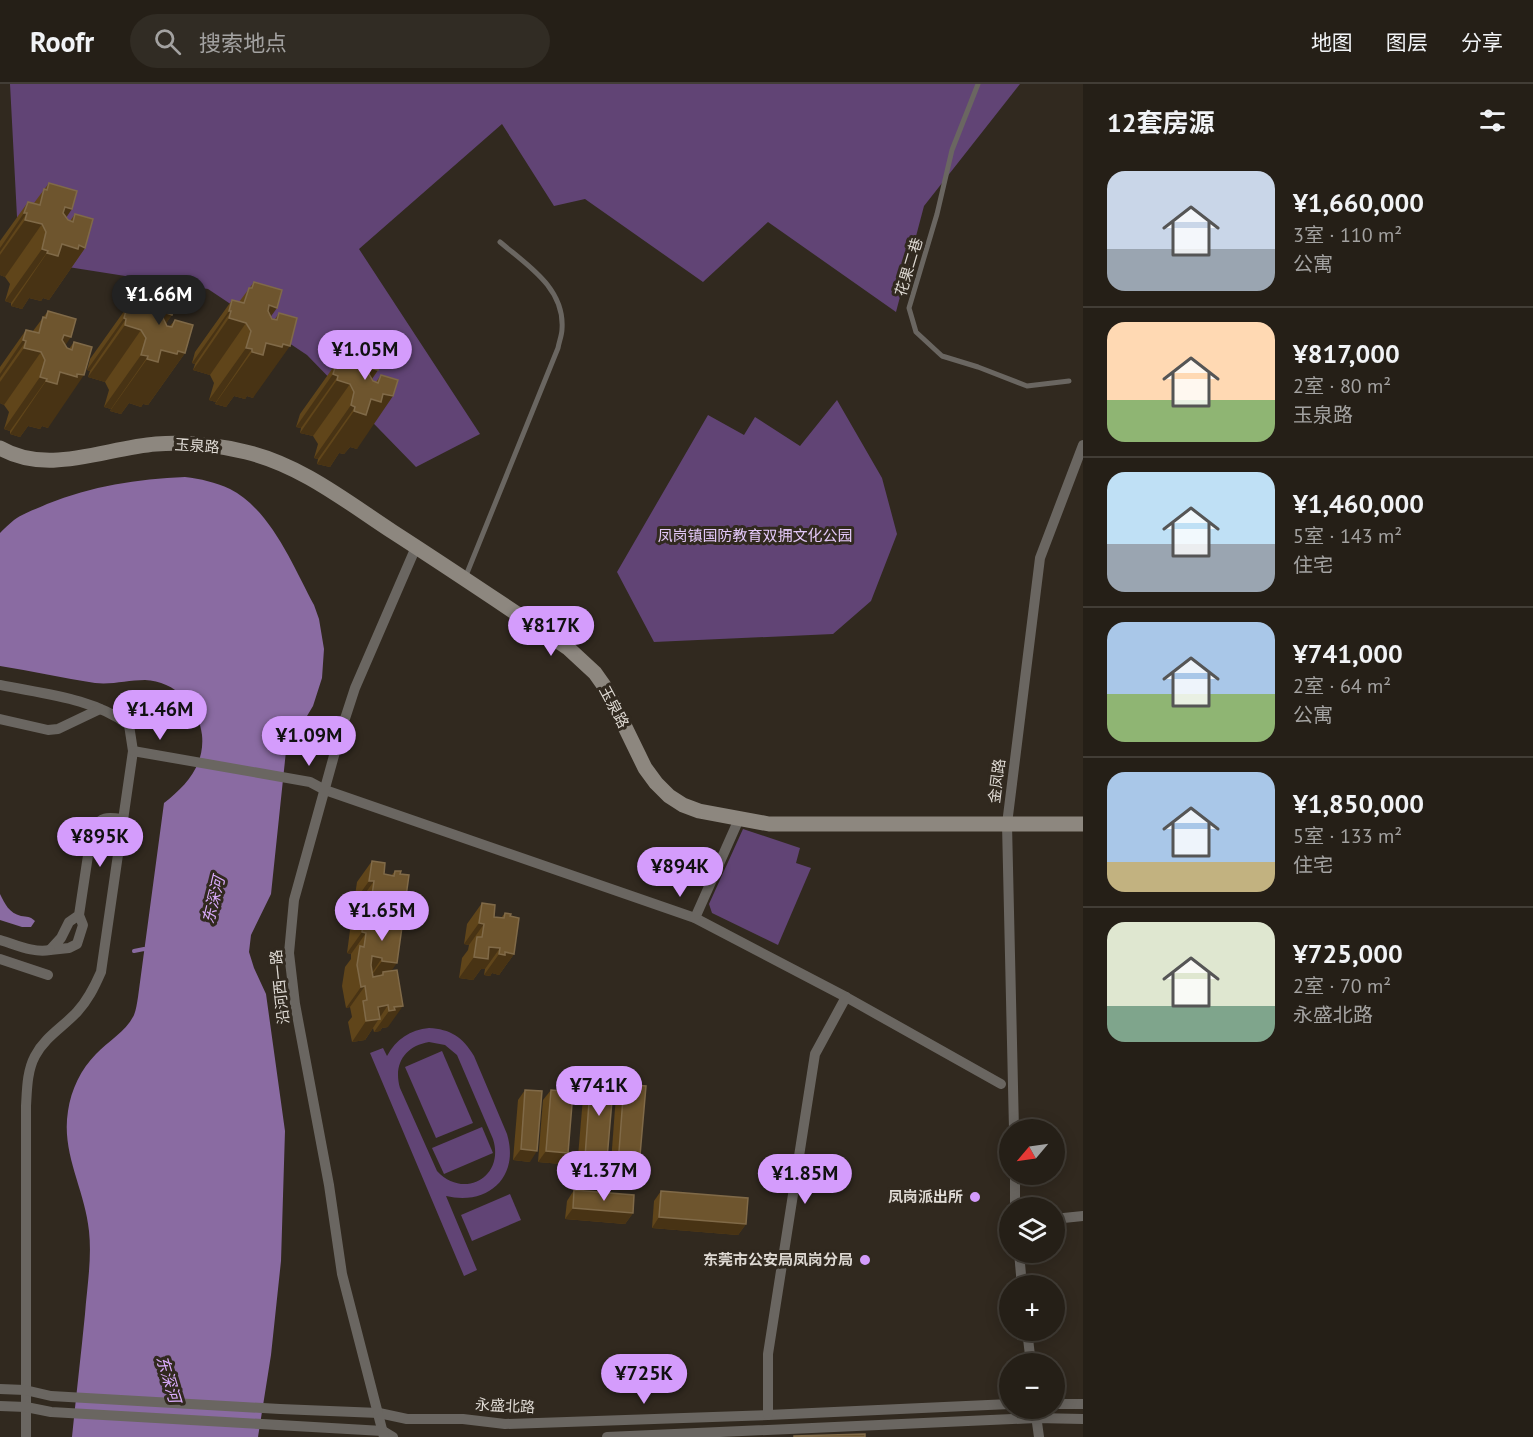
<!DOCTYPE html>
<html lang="zh">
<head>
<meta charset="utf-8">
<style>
	body { margin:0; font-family:"PT Sans","Noto Sans SC",sans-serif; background:#312c24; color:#f1f3f6; height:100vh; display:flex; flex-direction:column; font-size:22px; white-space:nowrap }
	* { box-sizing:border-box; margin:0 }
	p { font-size:20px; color:#a3a2a1 }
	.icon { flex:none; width:33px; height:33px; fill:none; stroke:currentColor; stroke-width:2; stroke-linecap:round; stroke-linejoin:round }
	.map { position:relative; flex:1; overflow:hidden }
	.drawer { display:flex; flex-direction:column; background:#251f17; width:450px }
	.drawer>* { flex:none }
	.needle { width:39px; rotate:241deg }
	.tools { position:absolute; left:999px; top:1035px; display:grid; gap:12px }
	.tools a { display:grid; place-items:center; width:66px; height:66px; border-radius:50%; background:#251f17; box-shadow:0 3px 15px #0003,0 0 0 2px #423d36; font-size:30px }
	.price { position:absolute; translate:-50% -51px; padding:0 14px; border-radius:21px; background:#d49cfc; color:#111; font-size:20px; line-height:39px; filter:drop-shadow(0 2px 3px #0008) }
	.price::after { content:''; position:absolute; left:50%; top:36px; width:18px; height:14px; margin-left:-9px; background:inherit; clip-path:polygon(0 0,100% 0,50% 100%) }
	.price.selected { background:#222; color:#fff }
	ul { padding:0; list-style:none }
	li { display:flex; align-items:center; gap:18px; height:150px; padding:0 24px }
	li+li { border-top:2px solid #423d36 }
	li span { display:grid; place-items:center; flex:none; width:168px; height:120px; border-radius:18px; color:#555 }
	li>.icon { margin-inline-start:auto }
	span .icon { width:72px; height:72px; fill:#fffc; stroke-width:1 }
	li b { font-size:26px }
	h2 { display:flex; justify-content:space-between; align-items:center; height:72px; padding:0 24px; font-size:26px }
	header { display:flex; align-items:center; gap:36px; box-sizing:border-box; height:84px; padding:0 30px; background:#251f17; border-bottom:2px solid #423d36 }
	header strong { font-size:28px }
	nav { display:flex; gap:33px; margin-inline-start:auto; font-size:21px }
	.search { width:420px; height:54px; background:#312c24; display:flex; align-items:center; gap:15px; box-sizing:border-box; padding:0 21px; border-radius:33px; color:#a3a2a1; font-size:22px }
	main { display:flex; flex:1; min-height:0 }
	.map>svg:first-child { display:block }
	.green { fill:#614475; fill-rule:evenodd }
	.water { fill:#8a6ba2 }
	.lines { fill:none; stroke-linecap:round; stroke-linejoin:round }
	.stream { stroke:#8a6ba2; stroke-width:4 }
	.lane { stroke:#6a6661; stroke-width:5 }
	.street { stroke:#6a6661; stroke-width:10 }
	.secondary { stroke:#8d877f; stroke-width:15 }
	.wall { fill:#60451a }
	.shaded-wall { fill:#483314 }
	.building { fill:#6e552e; stroke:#806a48; stroke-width:1.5 }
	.poi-dot { fill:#d49cfc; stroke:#31291f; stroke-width:2 }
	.labels { text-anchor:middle; stroke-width:6; stroke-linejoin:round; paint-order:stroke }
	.street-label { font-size:15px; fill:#ded9d3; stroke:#31291f }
	.park-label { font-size:15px; fill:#e3c8f8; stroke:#31291f }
	.poi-label { font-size:15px; font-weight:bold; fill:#ded9d3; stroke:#31291f; text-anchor:end }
	.water-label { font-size:16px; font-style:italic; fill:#daacfc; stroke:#31291f }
</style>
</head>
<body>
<header>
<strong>Roofr</strong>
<div class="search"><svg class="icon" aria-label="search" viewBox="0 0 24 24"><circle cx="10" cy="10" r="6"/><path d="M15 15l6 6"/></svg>搜索地点</div>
<nav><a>地图</a><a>图层</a><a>分享</a></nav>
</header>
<main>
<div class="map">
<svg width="1083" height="1353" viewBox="0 0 1083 1353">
	<rect width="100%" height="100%" fill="#31291f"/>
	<g class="green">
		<polygon points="10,0 1020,0 924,122 896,228 768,138 703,198 585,115 554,122 502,40 359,165 480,350 416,383 307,271 208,205 68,183 17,133"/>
		<polygon points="837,316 882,394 897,450 871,517 833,550 654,558 617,488 708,331 744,351 755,333 800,362"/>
		<polygon points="743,745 800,764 796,779 811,784 778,861 712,829 709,820"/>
		<path d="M429,944c21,1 34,9 45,28l33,78c13,43 -19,72 -61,62l31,74 -13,6 -94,-223 13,-5 4,8c9,-17 23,-26 42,-28zM429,958l16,3 12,10 36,84c12,38 -29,61 -56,32l-37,-83c-7,-24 5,-42 29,-46z"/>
		<polygon points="442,967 473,1039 436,1054 405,983"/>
		<polygon points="482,1043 493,1069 444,1090 432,1064"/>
		<polygon points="510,1110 521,1136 472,1157 461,1131"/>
	</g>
	<g class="water">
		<path d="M185,393c16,2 30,5 45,12 41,21 63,77 84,116l5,14 5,30 -2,29 -9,28 -27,45 -15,143 -20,41 -2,17 5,16 12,26 19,137 -4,130 -10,94 -13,82h-186c4,-41 9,-82 13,-123 2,-27 7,-55 4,-83 -4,-42 -28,-77 -21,-120 3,-21 13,-42 28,-57 12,-13 30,-22 38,-39 2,-5 3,-12 4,-18l26,-194c22,-17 41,-38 38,-68 -3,-29 -27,-54 -57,-55 -17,0 -33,5 -50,3 -32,-5 -64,-12 -95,-17v-133c4,-4 9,-9 14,-13 9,-7 23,-11 33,-16 45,-18 90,-25 138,-27z"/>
		<path d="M0,810c5,10 9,19 21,22 6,1 9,0 14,5l-4,6h-9l-22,-7z"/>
	</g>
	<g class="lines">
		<polyline class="stream" points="134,867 144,865 148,866"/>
		<g class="lane">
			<polyline points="978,0 952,66 937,130 909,224 916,248 942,272 978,283 1027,302 1069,297"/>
			<path d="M465,494l93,-230c1,-6 4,-13 4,-19 3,-41 -35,-64 -62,-87"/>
		</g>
		<g class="street">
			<path d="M0,601c44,9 93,13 129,40l4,26 -32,221c-7,16 -13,28 -24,40 -14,15 -32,25 -42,44 -8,15 -8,33 -9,50v331"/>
			<polyline points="0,635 48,646 58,645 100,625"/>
			<polyline points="133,667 310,698 325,706 695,834 846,913 1001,1000"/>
			<path d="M79,831l-10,7 -8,16 -11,12 19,-2 8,-4 6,-19 -4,-10 13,-86c10,-13 15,-12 31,-10"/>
			<polyline points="695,834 739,735"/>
			<path d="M0,856c17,5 33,13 50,10"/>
			<polyline points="0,875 48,891"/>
			<polyline points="1014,1046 1007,740 1040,474 1083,361"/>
			<polyline points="1015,1090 1015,1124"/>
			<polyline points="1054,1135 1083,1132"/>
			<polyline points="1019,1168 1022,1202"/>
			<polyline points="1027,1246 1031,1280"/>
			<polyline points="0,1305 25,1306 51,1312 280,1325 379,1329 407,1335 463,1335 505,1340 768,1331 1010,1320"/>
			<polyline points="1054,1320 1083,1320"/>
			<polyline points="0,1322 26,1323 51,1328 383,1347 393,1353"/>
			<polyline points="1035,1324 1039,1353"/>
			<polyline points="768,1331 768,1270 815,970 846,913"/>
			<polyline points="384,1353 342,1190 329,1101 295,920 289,869 294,816 340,650 355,604 416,463"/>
			<polyline points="607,1353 1036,1334 1083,1335"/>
		</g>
		<path class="secondary" d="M0,364c48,28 105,0 156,-4 30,-2 61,1 90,8 55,13 101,50 147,80 59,38 117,77 175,116l27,25 12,17 38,78 11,15 13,13 14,9 16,6 70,13h314"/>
	</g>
	<g class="wall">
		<polygon points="49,99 68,136 70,137 75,130 85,164 49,216 43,214 41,217 29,214 22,225 11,222 11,219 5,217 10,200 5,193 0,191 0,157 28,118 34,119"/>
		<polygon points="254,198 272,235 275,235 279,229 253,314 247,312 245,315 234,312 226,323 215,320 216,318 209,316 214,299 210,291 193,286 195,280 192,279 195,268 232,216 239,218"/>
		<polygon points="149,205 172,231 166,239 167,242 170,242 175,236 185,269 148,321 143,320 141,323 129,319 121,330 110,327 111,325 104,323 109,306 105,298 88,293 90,287 87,286 90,275 127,223 134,225"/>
		<polygon points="48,227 67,264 69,265 74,258 48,344 42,342 40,345 28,342 20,353 10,350 10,347 4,345 9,328 4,321 0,319 0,283 26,246 33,247"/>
		<polygon points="367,265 378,286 372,295 373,297 376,298 381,291 357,365 350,363 344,370 339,369 330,383 317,380 318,375 314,374 318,360 313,352 300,349 301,344 296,343 300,330 337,278 349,282 355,272 360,274"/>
		<polygon points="372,777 384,790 391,792 395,787 400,790 404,827 394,842 388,943 382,944 380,947 374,948 373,944 365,956 352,958 348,938 352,933 350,923 346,924 342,902 345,883 351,875 351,870 347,869 352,831 358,823 359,818 354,818 357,798"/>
		<polygon points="482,819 494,833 501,834 505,829 510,832 514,870 499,891 492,889 490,892 484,891 485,885 481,885 473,896 459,894 462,874 468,866 469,861 464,860 467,840"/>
		<polygon points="591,991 607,1075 600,1086 577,1084 584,1002"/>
		<polygon points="624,1000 639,1083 632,1094 610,1092 616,1011"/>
		<polygon points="525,1006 530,1078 513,1076 518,1016"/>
		<polygon points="551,1006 561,1080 538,1078 543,1016"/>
		<polygon points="574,1106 633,1129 625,1140 565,1135 567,1117"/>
		<polygon points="661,1107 746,1140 738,1151 652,1144 654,1117"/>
	</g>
	<g class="shaded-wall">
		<polygon points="65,123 72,125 44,166 48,167 11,219 5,217 42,165"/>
		<polygon points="24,129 27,129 0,168 0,164"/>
		<polygon points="25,136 42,140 5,193 0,191 0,171"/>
		<polygon points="62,160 79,161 85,164 49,216 43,214 41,217 29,214 22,225 11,222 47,169"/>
		<polygon points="269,221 277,224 248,264 252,265 216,318 209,316 246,264"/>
		<polygon points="229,227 231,227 195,280 192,279"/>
		<polygon points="164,228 172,231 144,271 148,272 111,325 104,323 141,271"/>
		<polygon points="124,234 126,235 90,287 87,286"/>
		<polygon points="229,234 246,239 210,291 193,286"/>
		<polygon points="125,241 141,246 105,298 88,293"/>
		<polygon points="64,251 71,253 43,294 47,295 10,347 4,345 40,293"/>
		<polygon points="23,256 26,257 0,294 0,290"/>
		<polygon points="266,259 283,260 290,262 253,314 247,312 245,315 234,312 226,323 215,320 252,268"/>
		<polygon points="24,264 41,268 4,321 0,319 0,298"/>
		<polygon points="161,266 178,267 185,269 148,321 143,320 141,323 129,319 121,330 110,327 147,275"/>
		<polygon points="370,284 378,286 353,322 355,323 318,375 314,374 351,321"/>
		<polygon points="60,288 77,290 84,291 48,344 42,342 40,345 28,342 20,353 10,350 46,297"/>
		<polygon points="333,290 338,292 301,344 296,343"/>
		<polygon points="337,296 350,300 313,352 300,349"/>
		<polygon points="383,310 393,312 357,365 350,363 344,370 339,369 330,383 317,380 354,327 371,315"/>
		<polygon points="369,797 374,797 359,818 354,818"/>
		<polygon points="379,820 390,822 375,843"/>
		<polygon points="390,825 404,827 390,848 387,844 387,841 383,847 375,846"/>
		<polygon points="479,839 484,840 469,861 464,860"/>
		<polygon points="362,848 366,849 351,870 347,869"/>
		<polygon points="489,863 500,864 485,885 481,885 473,896 459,894 474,873"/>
		<polygon points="505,868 514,870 499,891 492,889 490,892 484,891 499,870"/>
		<polygon points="372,872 382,874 368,895"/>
		<polygon points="382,877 397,879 382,900 383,888 375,899 367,898"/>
		<polygon points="365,902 350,923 346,924 361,903"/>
		<polygon points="388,921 365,956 352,958 366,937 378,923"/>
		<polygon points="403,922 388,943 382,944 380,947 374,948 389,927 394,923"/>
		<polygon points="521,1065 537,1067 530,1078 513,1076"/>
		<polygon points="546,1067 568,1069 561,1080 538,1078"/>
		<polygon points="585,1073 607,1075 600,1086 577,1084"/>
		<polygon points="618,1081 639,1083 632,1094 610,1092"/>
		<polygon points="573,1124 633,1129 625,1140 565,1135"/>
		<polygon points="659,1133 746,1140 738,1151 652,1144"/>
	</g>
	<g class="building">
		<polygon points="49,99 77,107 72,125 65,123 63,129 68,136 73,138 75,130 93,135 85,164 79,161 78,165 62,160 58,172 47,169 48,167 42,165 46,148 42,140 25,136 27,129 24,129 28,118 40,121 44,105 47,106"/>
		<polygon points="254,198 282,206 277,224 269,221 268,227 272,235 277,236 279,229 297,234 290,262 283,260 282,263 266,259 263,271 252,268 252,265 246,264 251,247 246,239 229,234 231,227 229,227 232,216 244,219 249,204 252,204"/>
		<polygon points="149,205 177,213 172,231 164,228 163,234 167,242 172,243 175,236 193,241 185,269 178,267 177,270 161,266 158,278 147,275 148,272 141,271 146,254 141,246 125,241 126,235 124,234 127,223 139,226 144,210 147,212"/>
		<polygon points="48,227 76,235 71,253 64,251 62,256 67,264 72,266 74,258 92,263 84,291 77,290 77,293 60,288 57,300 46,297 47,295 40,293 45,276 41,268 24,264 26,257 23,256 26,246 39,249 43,233 46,234"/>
		<polygon points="367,265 383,270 378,286 370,284 369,290 373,297 378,299 381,291 398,296 393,312 383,310 381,318 371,315 366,331 354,327 355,323 351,321 354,308 350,300 337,296 338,292 333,290 337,278 352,283 355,272 364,275"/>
		<polygon points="372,777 385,779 384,790 394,792 395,787 401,787 400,790 409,791 404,827 390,825 390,822 379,820 376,842 387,844 387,841 402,843 397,879 382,877 382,874 372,872 371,881 373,893 383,891 383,888 397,886 403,922 394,923 395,926 389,927 388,921 378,923 380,935 366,937 363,917 367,916 365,902 361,903 357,881 360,862 364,863 366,849 362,848 367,810 372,811 374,797 369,797"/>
		<polygon points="482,819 495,821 494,833 504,834 505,829 511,830 510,832 519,834 514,870 505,868 505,871 499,870 500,864 489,863 488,875 474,873 477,853 482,853 484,840 479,839"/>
		<polygon points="591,991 614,993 607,1075 585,1073"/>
		<polygon points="624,1000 646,1002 639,1083 618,1081"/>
		<polygon points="525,1006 542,1007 537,1067 521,1065"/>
		<polygon points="551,1006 573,1008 568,1069 546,1067"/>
		<polygon points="574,1106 634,1111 633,1129 573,1124"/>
		<polygon points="661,1107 748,1114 746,1140 659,1133"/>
		<polygon points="865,1350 865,1353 794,1353 794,1352"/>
	</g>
	<g class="poi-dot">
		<circle cx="975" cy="1113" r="6"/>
		<circle cx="865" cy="1176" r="6"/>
	</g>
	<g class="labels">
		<g class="street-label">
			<text transform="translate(909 183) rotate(-73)" y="5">花果二巷</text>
			<text transform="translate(197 362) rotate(4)" y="5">玉泉路</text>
			<text transform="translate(614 623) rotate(62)" y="5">玉泉路</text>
			<text transform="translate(997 697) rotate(-83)" y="5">金凤路</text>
			<text transform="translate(280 903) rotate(-96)" y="5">沿河西一路</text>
			<text transform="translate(505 1322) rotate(3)" y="5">永盛北路</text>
		</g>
		<g class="park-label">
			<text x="755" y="457">凤岗镇国防教育双拥文化公园</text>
		</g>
		<g class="poi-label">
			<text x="963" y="1118">凤岗派出所</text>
			<text x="853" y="1181">东莞市公安局凤岗分局</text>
		</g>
		<g class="water-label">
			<text transform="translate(213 816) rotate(-76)" y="6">东深河</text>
			<text transform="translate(169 1295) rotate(73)" y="6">东深河</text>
		</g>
	</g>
</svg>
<div class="tools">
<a><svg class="needle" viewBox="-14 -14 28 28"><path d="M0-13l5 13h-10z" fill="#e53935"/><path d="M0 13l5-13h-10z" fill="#a3a2a1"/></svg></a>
<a><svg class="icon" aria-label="layers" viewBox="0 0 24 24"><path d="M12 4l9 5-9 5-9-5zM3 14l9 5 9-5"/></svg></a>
<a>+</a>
<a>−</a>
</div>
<b class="price selected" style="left:159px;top:242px">¥1.66M</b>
<b class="price" style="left:365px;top:297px">¥1.05M</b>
<b class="price" style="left:551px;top:573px">¥817K</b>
<b class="price" style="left:160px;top:657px">¥1.46M</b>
<b class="price" style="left:309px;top:683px">¥1.09M</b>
<b class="price" style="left:100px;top:784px">¥895K</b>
<b class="price" style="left:680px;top:814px">¥894K</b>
<b class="price" style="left:382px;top:858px">¥1.65M</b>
<b class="price" style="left:599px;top:1033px">¥741K</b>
<b class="price" style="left:604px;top:1118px">¥1.37M</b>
<b class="price" style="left:805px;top:1121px">¥1.85M</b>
<b class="price" style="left:644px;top:1321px">¥725K</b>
</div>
<section class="drawer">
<h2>12套房源<svg class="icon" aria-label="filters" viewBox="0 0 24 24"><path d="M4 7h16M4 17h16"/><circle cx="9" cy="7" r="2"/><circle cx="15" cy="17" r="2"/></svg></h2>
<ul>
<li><span style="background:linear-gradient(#c9d6e8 65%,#9aa5b1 0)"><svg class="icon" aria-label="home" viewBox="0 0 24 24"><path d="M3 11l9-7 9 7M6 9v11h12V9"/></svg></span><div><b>¥1,660,000</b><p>3室 · 110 m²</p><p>公寓</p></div></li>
<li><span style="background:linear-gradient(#ffd9b3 65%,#8fb573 0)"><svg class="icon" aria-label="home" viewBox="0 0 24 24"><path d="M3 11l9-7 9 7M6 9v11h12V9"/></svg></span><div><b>¥817,000</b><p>2室 · 80 m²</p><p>玉泉路</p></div></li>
<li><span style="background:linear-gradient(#bfe0f5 60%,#9aa5b1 0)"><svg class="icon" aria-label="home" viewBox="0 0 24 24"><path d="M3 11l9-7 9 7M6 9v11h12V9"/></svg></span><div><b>¥1,460,000</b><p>5室 · 143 m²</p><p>住宅</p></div></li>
<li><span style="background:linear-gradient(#a9c7e8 60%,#8fb573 0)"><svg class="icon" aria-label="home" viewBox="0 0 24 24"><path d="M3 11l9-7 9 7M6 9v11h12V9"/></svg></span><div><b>¥741,000</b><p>2室 · 64 m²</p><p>公寓</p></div></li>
<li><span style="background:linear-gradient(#a9c7e8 75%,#c2b280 0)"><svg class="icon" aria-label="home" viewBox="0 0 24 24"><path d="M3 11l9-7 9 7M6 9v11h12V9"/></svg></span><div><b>¥1,850,000</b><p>5室 · 133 m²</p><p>住宅</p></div></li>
<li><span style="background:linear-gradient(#dfe7d0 70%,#7fa58c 0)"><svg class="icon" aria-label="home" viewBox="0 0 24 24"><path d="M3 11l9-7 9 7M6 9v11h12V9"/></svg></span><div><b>¥725,000</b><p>2室 · 70 m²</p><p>永盛北路</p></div></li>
</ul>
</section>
</main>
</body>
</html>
